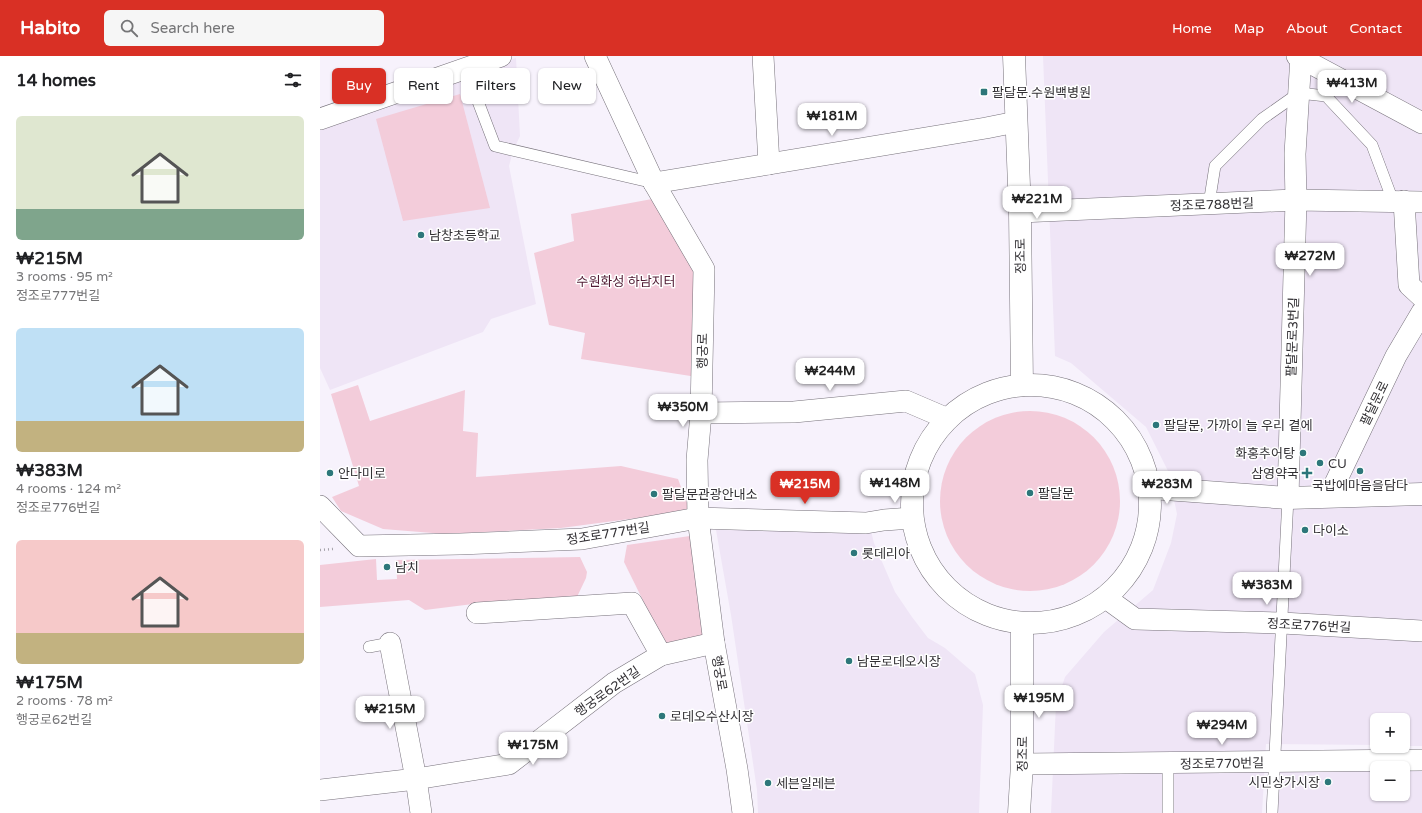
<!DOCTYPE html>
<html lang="en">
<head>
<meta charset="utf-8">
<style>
	body { margin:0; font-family:"Varela Round","Noto Sans KR",sans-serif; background:#f6f6f6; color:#202124; height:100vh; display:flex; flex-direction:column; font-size:15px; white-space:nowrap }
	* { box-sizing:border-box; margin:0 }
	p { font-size:13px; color:#757577 }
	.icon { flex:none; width:22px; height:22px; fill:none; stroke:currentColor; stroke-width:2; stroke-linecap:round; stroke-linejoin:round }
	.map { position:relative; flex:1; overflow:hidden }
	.side { display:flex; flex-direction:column; background:#fff; width:320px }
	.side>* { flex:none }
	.top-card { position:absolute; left:12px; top:12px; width:380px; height:36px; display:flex; gap:8px }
	.tools { position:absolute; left:1050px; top:657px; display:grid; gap:8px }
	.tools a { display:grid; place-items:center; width:40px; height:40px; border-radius:6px; background:#fff; box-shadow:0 1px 3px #0004; font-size:20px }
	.price { position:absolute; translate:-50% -34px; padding:0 9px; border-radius:8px; background:#fff; color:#222; font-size:13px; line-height:26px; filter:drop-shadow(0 1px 2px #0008) }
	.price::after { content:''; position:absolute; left:50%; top:24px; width:12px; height:9px; margin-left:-6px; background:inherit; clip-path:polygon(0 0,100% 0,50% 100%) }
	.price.current { background:#d93025; color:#fff }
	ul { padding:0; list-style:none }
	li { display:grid; align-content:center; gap:8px; height:212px; padding:0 16px }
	li span { display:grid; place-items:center; height:124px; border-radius:6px; color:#555 }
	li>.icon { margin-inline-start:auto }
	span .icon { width:72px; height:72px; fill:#fffc; stroke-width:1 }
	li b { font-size:17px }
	h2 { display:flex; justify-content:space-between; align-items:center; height:48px; padding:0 16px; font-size:17px }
	.pill { padding:0 14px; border-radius:6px; background:#fff; box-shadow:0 1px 3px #0004; font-size:14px; line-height:36px }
	.pill.current { background:#d93025; color:#fff }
	header { display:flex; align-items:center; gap:24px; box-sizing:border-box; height:56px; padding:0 20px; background:#d93025; color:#fff }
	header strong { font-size:19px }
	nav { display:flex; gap:22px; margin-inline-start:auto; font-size:14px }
	.search { width:280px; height:36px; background:#f6f6f6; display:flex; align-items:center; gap:10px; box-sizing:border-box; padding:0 14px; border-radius:6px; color:#757577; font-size:15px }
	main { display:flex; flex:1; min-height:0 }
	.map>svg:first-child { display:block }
	.built { fill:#efe5f6; fill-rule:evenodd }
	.green { fill:#f3ccda }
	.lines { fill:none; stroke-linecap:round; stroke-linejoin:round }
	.service-casing { stroke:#77727b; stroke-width:12 }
	.minor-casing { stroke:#77727b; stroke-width:22 }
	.tertiary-casing { stroke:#77727b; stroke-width:23 }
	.path { stroke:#a5a2a9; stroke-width:2.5; stroke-dasharray:1 3; stroke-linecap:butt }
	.service { stroke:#fff; stroke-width:11 }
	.minor { stroke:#fff; stroke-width:21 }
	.tertiary { stroke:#fff; stroke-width:22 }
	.poi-dot { fill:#2d777a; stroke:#fff; stroke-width:1.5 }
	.labels { text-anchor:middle; stroke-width:3; stroke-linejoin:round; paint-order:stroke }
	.poi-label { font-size:13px; fill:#323034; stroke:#fff; text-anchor:start }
	.street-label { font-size:13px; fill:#323034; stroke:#fff }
	.park-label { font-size:13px; fill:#501b33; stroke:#fff }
</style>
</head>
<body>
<header>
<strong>Habito</strong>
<div class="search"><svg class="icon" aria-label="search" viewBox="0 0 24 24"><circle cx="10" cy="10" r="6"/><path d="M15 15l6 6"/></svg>Search here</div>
<nav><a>Home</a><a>Map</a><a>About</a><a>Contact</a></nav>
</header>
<main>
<section class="side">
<h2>14 homes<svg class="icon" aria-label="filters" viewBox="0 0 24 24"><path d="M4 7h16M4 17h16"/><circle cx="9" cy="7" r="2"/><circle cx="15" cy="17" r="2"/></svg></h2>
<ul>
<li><span style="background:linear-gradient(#dfe7d0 75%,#7fa58c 0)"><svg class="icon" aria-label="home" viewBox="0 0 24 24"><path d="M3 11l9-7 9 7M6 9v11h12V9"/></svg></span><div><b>₩215M</b><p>3 rooms · 95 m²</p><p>정조로777번길</p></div></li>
<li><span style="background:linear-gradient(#bfe0f5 75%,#c2b280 0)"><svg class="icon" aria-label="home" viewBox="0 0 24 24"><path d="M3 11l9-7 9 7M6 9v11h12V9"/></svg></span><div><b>₩383M</b><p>4 rooms · 124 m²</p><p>정조로776번길</p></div></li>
<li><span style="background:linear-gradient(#f6c9c9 75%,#c2b280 0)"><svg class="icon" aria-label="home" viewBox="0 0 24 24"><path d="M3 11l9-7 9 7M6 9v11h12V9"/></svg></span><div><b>₩175M</b><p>2 rooms · 78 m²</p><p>행궁로62번길</p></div></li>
</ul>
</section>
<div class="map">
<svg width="1102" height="757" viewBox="0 0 1102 757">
	<rect width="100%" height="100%" fill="#f7f2fc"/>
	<g class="built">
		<polygon points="723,0 1102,0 1102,690 1083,690 1083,664 1057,664 1057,689 946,688 942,757 731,757 736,648 745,621 784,576 833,534 851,487 857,458 848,415 826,371 751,307 735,300"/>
		<polygon points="196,2 200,80 193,95 189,110 216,248 171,263 163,276 10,334 0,312 0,72"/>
		<polygon points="396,474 551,475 554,487 575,536 592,561 608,582 625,592 655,618 663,649 659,757 438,757 437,734 411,559"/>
		<path d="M1102,711v46h-144l2,-44zM1057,712h26v26h-26z"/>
	</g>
	<g class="green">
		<polygon points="140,38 170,152 83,165 56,63"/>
		<polygon points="332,143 378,218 377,321 261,303 265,277 229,269 214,197 254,185 251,158"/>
		<polygon points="38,329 50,365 145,334 143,375 158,377 156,421 301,410 358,423 370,455 241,472 125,478 63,473 21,455 12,441 39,430 11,338"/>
		<circle cx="710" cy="445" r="90"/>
		<polygon points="370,480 388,581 345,589 304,506 307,489"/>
		<polygon points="260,501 267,516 266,522 256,543 153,548 105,554 89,544 0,551 0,509 56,503 57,524 77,523 76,504"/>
	</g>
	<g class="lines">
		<g class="service-casing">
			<g id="service">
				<polyline points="154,35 175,90 334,127"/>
				<polyline points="889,148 895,110 942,63 979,37 1006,40 1052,89 1073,145"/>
				<polyline points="49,591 70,587"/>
				<polyline points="848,757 848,707"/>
				<polyline points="952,757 968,442"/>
			</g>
		</g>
		<g class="minor-casing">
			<g id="minor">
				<polyline points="275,0 334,127 384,213 381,357 377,404 378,462 394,587 417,713 423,757"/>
				<polyline points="443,0 449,108"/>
				<polyline points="977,0 1102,67"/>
				<polyline points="0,63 181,0"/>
				<polyline points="334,127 666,72 696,66"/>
				<polyline points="1084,145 1089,229 1102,241"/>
				<polyline points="700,156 976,144 1102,146"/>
				<polyline points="381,357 474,356 586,345 628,363"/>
				<polyline points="1009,440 1076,300 1102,256"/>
				<polyline points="968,442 976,144 975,98 981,0"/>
				<polyline points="0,450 39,490 140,488 262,483 378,462 546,467 564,464 592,462"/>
				<polyline points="786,542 815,563 962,567 1102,575"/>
				<polyline points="157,557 312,547 341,599"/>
				<polyline points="70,587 96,723 101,757"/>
				<polyline points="702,708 1102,704"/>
				<polyline points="0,734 96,723 189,708 294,627 341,599 394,587"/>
			</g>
		</g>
		<g class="tertiary-casing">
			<g id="tertiary">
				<polyline points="694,0 700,156 702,329"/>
				<circle cx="711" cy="448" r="119"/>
				<polyline points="831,432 968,442 1102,438"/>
				<polyline points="699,757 702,708 702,568"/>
			</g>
		</g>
		<g class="path">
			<polyline points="0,494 13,493"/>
			<polyline points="66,510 66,516"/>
		</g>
		<use href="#service" class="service"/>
		<use href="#minor" class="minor"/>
		<use href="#tertiary" class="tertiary"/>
	</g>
	<g class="poi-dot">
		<rect x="660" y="32" width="8" height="8" rx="2"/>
		<circle cx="101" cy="179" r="4"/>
		<circle cx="836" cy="369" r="4"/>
		<circle cx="983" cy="397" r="4"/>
		<circle cx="1000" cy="407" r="4"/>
		<circle cx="1040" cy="415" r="4"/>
		<circle cx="10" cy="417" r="4"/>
		<path d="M985 411h4v4h4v4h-4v4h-4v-4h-4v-4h4z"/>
		<circle cx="710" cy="437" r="4"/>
		<circle cx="334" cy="438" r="4"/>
		<circle cx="985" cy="474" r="4"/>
		<circle cx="534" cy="497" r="4"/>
		<circle cx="67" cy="511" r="4"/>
		<circle cx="529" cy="605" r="4"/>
		<circle cx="342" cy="660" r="4"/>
		<circle cx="1008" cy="726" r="4"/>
		<circle cx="448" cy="727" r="4"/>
	</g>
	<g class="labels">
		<g class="poi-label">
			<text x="672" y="41">팔달문.수원백병원</text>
			<text x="109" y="184">남창초등학교</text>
			<text x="844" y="374">팔달문, 가까이 늘 우리 곁에</text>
			<text x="975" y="402" text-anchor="end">화홍추어탕</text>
			<text x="1008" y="412">CU</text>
			<text x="18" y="422">안다미로</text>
			<text x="979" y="422" text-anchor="end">삼영약국</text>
			<text x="1040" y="434" text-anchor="middle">국밥에마음을담다</text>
			<text x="718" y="442">팔달문</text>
			<text x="342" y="443">팔달문관광안내소</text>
			<text x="993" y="479">다이소</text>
			<text x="542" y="502">롯데리아</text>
			<text x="75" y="516">남치</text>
			<text x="537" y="610">남문로데오시장</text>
			<text x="350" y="665">로데오수산시장</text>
			<text x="1000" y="731" text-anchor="end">시민상가시장</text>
			<text x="456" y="732">세븐일레븐</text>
		</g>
		<g class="street-label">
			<text transform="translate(892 148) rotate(-2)" y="5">정조로788번길</text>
			<text transform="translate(700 200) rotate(-91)" y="5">정조로</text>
			<text transform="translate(972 281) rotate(-88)" y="5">팔달문로3번길</text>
			<text transform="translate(382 295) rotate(-89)" y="5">행궁로</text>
			<text transform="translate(1054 347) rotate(-64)" y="5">팔달문로</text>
			<text transform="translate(288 477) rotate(-9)" y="5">정조로777번길</text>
			<text transform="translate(989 569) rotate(3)" y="5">정조로776번길</text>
			<text transform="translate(400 617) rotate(80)" y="5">행궁로</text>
			<text transform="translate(287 635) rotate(-35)" y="5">행궁로62번길</text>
			<text transform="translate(702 698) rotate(-89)" y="5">정조로</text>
			<text transform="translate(902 707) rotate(-1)" y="5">정조로770번길</text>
		</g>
		<g class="park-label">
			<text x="306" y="230">수원화성 하남지터</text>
		</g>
	</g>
</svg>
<div class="tools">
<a>+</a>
<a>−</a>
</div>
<b class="price" style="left:1032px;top:48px">₩413M</b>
<b class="price" style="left:512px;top:81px">₩181M</b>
<b class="price" style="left:717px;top:164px">₩221M</b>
<b class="price" style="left:990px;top:221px">₩272M</b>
<b class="price" style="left:510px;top:336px">₩244M</b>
<b class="price" style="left:363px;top:372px">₩350M</b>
<b class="price" style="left:575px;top:448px">₩148M</b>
<b class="price current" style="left:485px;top:449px">₩215M</b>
<b class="price" style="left:847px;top:449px">₩283M</b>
<b class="price" style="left:947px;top:550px">₩383M</b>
<b class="price" style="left:719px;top:663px">₩195M</b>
<b class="price" style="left:70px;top:674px">₩215M</b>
<b class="price" style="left:902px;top:690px">₩294M</b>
<b class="price" style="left:213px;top:710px">₩175M</b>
<div class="top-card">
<a class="pill current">Buy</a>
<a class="pill">Rent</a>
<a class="pill">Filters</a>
<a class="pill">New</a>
</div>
</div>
</main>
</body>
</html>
